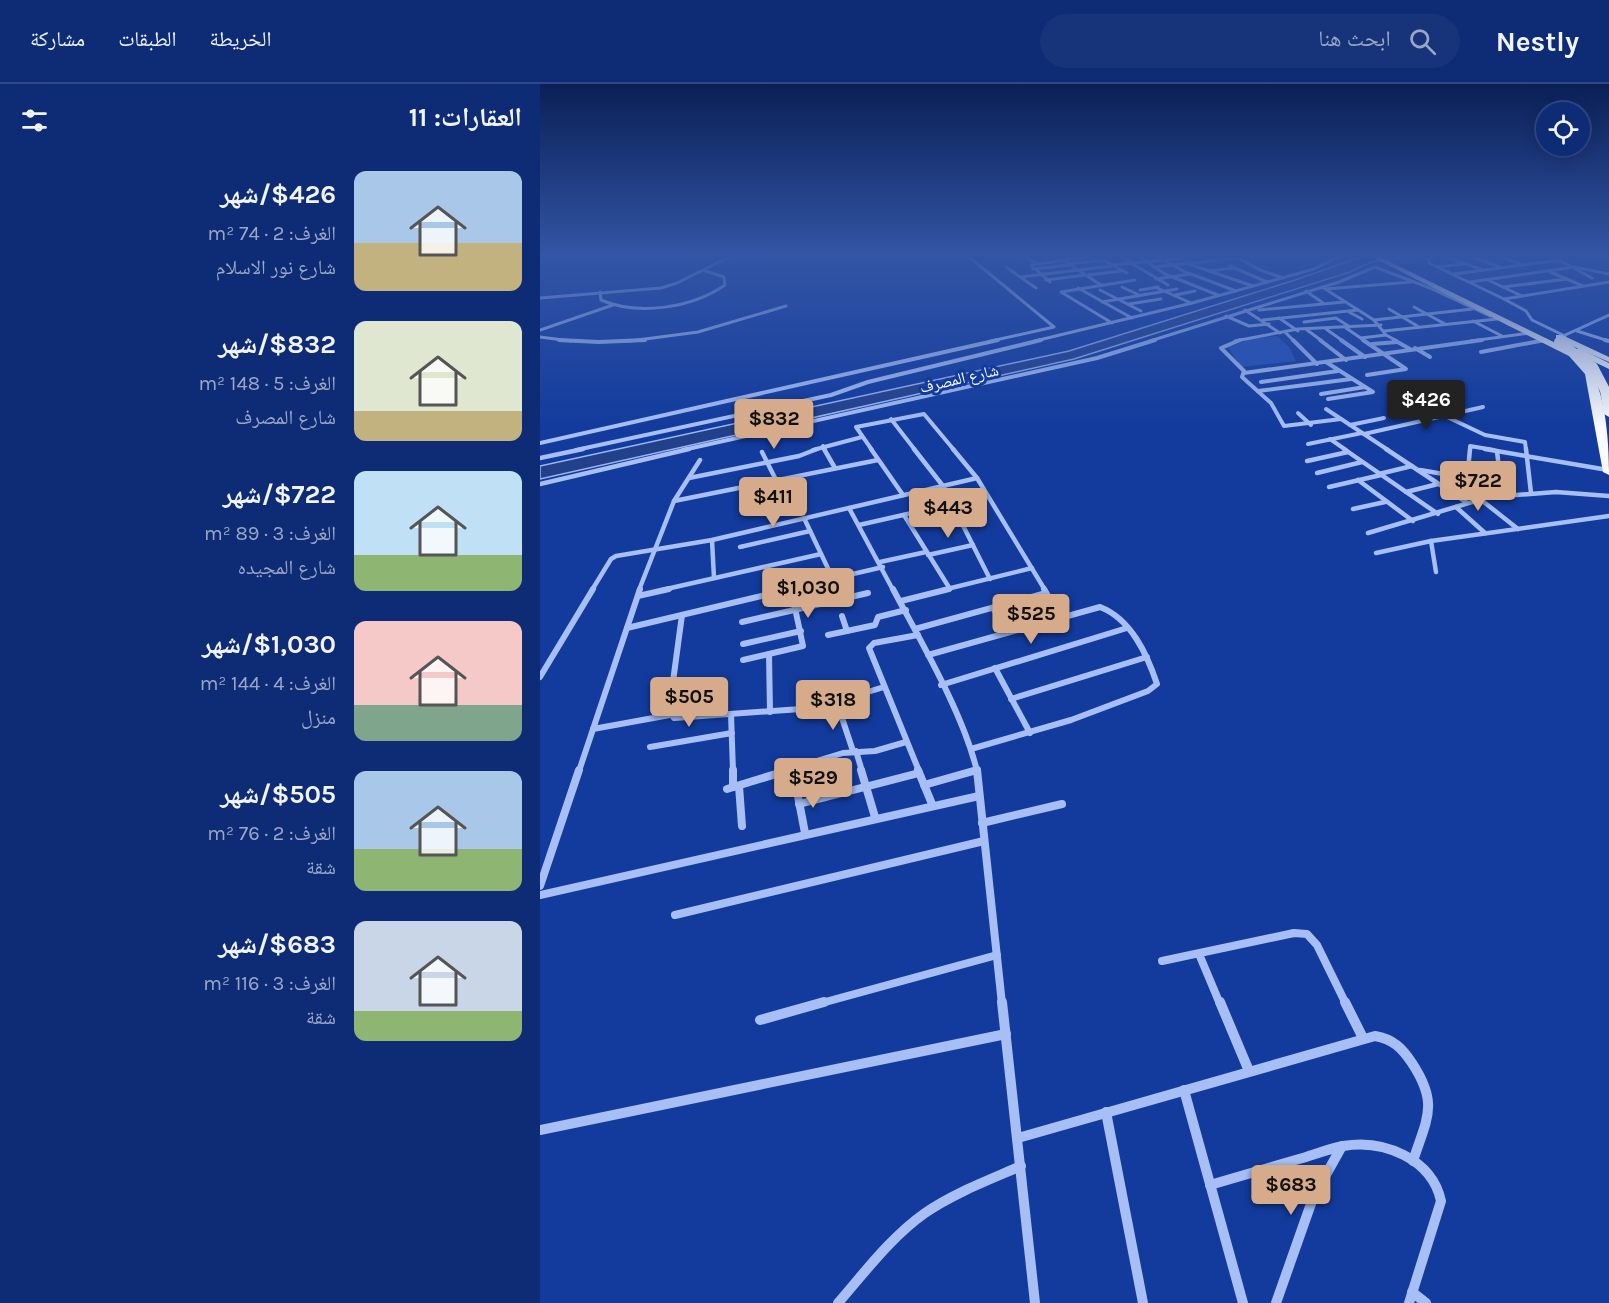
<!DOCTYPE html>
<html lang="ar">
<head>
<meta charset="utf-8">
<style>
	body { margin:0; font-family:Karla,"Noto Naskh Arabic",sans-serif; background:#17347b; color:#f1f3f6; direction:rtl; height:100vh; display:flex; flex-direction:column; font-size:22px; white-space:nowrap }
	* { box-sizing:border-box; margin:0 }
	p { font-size:20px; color:#9ba7c5 }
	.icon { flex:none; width:33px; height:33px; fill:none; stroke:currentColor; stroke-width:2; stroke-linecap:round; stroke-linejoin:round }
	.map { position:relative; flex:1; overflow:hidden; direction:ltr }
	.details { display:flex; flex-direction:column; background:#0e2c76; width:540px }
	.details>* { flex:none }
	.tools { position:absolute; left:996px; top:18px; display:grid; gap:12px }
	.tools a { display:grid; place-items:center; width:54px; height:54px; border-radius:50%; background:#0e2c76; box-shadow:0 3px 15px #0003,0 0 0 2px #2e4888; font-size:30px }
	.price { position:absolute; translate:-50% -51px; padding:0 14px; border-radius:6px; background:#d6ab8b; color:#111; font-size:20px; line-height:39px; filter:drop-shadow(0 2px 3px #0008) }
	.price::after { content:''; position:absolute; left:50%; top:36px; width:18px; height:14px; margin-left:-9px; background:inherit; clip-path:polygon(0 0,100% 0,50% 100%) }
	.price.active { background:#222; color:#fff }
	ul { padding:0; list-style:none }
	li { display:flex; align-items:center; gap:18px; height:150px; padding:0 18px }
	li span { display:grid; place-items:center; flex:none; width:168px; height:120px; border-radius:12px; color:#555 }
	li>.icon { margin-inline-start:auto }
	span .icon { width:72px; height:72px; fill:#fffc; stroke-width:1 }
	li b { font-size:26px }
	h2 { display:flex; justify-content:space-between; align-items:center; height:72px; padding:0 18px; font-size:26px }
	header { display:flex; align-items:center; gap:36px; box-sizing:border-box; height:84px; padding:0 30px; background:#0e2c76; border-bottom:2px solid #2e4888 }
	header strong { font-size:28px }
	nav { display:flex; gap:33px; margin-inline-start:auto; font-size:21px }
	.search { width:420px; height:54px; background:#17347b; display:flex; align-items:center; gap:15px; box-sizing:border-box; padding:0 21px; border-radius:33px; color:#9ba7c5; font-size:22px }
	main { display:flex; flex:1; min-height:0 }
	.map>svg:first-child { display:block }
	.green { fill:#2453bb }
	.water { fill:#23408b; stroke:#99b7f7; stroke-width:1.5 }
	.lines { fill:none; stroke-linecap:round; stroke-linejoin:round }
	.minor-far5 { stroke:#a7bff4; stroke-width:3 }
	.minor-far4 { stroke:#a7bff4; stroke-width:4 }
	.minor-far3 { stroke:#a7bff4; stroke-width:4.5 }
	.minor-far2 { stroke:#a7bff4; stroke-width:6 }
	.minor-far1 { stroke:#a7bff4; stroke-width:8 }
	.minor { stroke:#a7bff4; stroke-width:10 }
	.primary { fill:#f4f7ff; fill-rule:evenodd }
	.trunk { fill:#fafbff; fill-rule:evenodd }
	.trunk-bridge { stroke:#fafbff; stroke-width:10 }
	.labels { text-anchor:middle; stroke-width:6; stroke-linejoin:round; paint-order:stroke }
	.far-street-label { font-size:16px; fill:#fff; stroke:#123b9d }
</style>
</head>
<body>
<header>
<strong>Nestly</strong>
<div class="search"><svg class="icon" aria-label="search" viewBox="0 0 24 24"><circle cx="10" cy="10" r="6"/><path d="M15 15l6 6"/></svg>ابحث هنا</div>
<nav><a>الخريطة</a><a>الطبقات</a><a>مشاركة</a></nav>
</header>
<main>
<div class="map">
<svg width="1069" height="1219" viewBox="0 0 1069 1219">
	<rect width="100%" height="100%" fill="#123b9d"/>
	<polygon class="green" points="737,252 749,263 756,277 701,283 688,263 711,255"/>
	<polygon class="water" points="881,172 831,178 810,188 534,275 0,395 0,382 529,267 755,196 821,173"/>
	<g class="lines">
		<g class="minor-far5">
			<polyline points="428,172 514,243 451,257"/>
			<polyline points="483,172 496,179"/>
			<polyline points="581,172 592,179"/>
			<polyline points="598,172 625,190 678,211"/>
			<polyline points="618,172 643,187 696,207"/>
			<polyline points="695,172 718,185 743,194"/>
			<polyline points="895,172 888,175 889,179 964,215 986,227 992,236 1025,252"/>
			<polyline points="904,172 943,186"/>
			<polyline points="930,172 960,183"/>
			<polyline points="959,172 981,180"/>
			<polyline points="1012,172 1052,194"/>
			<polyline points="560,174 587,189"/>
			<polyline points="523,176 561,201"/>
			<polyline points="591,179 628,201"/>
			<polyline points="529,180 564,176"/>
			<polyline points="649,180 713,202"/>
			<polyline points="572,181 664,172"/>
			<polyline points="690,182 727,198"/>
			<polyline points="466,183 496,204"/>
			<polyline points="614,183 698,174"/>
			<polyline points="897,183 923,180"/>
			<polyline points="493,185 530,181"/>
			<polyline points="539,186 572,182"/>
			<polyline points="669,187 693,184"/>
			<polyline points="1008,187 1043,202"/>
			<polyline points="914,190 1021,176"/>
			<polyline points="548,191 581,187"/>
			<polyline points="480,193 539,186"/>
			<polyline points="616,195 650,190"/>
			<polyline points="506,196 545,191"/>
			<polyline points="948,196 982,212"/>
			<polyline points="510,198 491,181 554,172"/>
			<polyline points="930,198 1034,183 1069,190"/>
			<polyline points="582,203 599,211"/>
			<polyline points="615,203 651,219"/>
			<polyline points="782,203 834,236 846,251 857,257"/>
			<polyline points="963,203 1027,195"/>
			<polyline points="538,204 592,234"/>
			<polyline points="786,205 871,198"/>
			<polyline points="560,206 601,227"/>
			<polyline points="600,206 618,203"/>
			<polyline points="766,207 783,219"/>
			<path d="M60,208l1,8c37,16 91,8 124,-15l-1,-8 -21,-7"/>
			<polyline points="635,211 655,207"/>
			<polyline points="0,214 121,204 137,199 191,172"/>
			<polyline points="964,215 1069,198"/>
			<polyline points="562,218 637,205"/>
			<polyline points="589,220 621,215"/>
			<polyline points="874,223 905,240"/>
			<polyline points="849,225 879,243"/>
			<polyline points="705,226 740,249"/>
			<polyline points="719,226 804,218"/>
			<polyline points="809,228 822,235"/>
			<polyline points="686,232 709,242 729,240"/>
			<polyline points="739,234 758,247"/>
			<polyline points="723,236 818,226"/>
			<polyline points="834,236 932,225"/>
			<polyline points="933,237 962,252"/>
			<polyline points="764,238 796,234 810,243"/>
			<polyline points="572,239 521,208 595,196"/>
			<polyline points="806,244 825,257"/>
			<polyline points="786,245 803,257"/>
			<polyline points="0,246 73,221"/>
			<polyline points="767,246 782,257"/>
			<polyline points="844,247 957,235"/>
			<polyline points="1037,247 1069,257"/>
			<polyline points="745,248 754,257"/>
			<polyline points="1023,252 1069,231"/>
			<polyline points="0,253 31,257"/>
			<polyline points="821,254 846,251"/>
			<polyline points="90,257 158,248 246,222"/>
			<polyline points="495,257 652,219 774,185 800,172"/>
			<polyline points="610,257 799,198 835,183 890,204 950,232"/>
			<polyline points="695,257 758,245 841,241"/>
			<polyline points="931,257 990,249"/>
			<polyline points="998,257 1005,256"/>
		</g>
		<g class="minor-far4">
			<polyline points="19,256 59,258 105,256"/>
			<polyline points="700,256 681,264 704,287 702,293 731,319 744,342 801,335"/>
			<polyline points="753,256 777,280"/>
			<polyline points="780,256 806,276"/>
			<polyline points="801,256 825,273"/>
			<polyline points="823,256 866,285 827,291"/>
			<polyline points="854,256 870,265"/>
			<polyline points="1065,256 1069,257"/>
			<polyline points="832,260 857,258"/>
			<polyline points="875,264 890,273"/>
			<polyline points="941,268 1005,256"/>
			<polyline points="786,278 833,308 788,315"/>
			<polyline points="704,289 942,256"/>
			<polyline points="721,298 798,287"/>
			<polyline points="718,307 811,295"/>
			<polyline points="781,310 825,303"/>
			<polyline points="786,325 848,366"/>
			<polyline points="758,329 771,341"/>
			<polyline points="905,332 945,351 985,358 986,366"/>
			<polyline points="351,335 375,366"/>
			<polyline points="810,341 844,334"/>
			<polyline points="824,350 943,323"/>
			<polyline points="790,355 806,366"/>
			<polyline points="0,359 458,256"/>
			<polyline points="768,360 822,349"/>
			<polyline points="283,362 285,366"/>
			<polyline points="36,366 291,311 328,298 501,256"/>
			<polyline points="143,366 557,274 615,256"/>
			<polyline points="273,366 322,353"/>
			<polyline points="332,366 316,343 384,330 414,366"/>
			<polyline points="930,366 930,362 954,366"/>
		</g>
		<g class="minor-far3">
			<polyline points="284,365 295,384"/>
			<polyline points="331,365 363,411"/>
			<polyline points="374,365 403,402 450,495"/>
			<polyline points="413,365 437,394 505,506"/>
			<polyline points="804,365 898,430"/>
			<polyline points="846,365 926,418"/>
			<polyline points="945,365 1068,386"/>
			<polyline points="986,365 991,409"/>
			<polyline points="957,367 962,411"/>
			<polyline points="222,368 236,396"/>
			<polyline points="0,374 43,365"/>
			<polyline points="767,377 808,368"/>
			<polyline points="880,386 927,394"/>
			<polyline points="777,389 822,378"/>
			<polyline points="839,390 872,382"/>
			<polyline points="149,394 259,372 277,365"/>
			<polyline points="818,396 873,437"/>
			<polyline points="0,400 149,365"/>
			<polyline points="789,403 841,391"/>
			<polyline points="866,408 898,400"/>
			<polyline points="373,409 393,437 420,433"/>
			<polyline points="940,415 978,445"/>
			<polyline points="134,417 338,376"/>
			<polyline points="925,418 930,365"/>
			<polyline points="916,423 945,449"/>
			<polyline points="309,424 353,506"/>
			<polyline points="813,425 845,418"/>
			<polyline points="364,431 410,505"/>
			<polyline points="264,434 293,495"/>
			<polyline points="319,441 385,426"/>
			<polyline points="828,449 949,413 1016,408 1069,412"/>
			<polyline points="172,456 174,494"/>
			<polyline points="891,457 896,488"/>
			<polyline points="200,463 270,447"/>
			<polyline points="836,469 891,457 1069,432"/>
			<polyline points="388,471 433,461"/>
			<polyline points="340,478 386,468"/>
			<polyline points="52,506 71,475 76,472 172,456 437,394"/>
			<polyline points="99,506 134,417 160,376"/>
			<polyline points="122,506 281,470"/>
			<polyline points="244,506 343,483"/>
			<polyline points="403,506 492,484"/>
		</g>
		<g class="minor-far2">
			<path d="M353,505c28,53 70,124 84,182"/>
			<polyline points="504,505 520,532"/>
			<polyline points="98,512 129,505"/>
			<polyline points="361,517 409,505"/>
			<polyline points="453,524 468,547"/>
			<polyline points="142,531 129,627 134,634 275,624 344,603"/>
			<polyline points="302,532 307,547"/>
			<polyline points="202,538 328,509"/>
			<polyline points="87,544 251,505"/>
			<polyline points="375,545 506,509"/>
			<polyline points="288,551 335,541 338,533 366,526"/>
			<polyline points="378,551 334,559 329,564 379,687"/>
			<polyline points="203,560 261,547"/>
			<polyline points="229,570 230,628"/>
			<path d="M388,571l172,-48c31,12 47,47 57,77l-9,7 -77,29 -100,29"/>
			<polyline points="203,576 263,562 251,505"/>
			<polyline points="455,584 490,649"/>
			<polyline points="0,593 53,505"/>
			<polyline points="401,601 587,544"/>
			<polyline points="471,615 607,573"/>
			<polyline points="297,619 313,667"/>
			<polyline points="191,630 193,687"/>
			<polyline points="53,645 130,631"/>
			<polyline points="110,663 192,649"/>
			<polyline points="316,667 322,687"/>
			<polyline points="39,687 100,505"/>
			<polyline points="244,687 303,669 335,667 366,658"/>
			<polyline points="433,687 437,686"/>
		</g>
		<g class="minor-far1">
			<polyline points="193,686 193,703"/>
			<polyline points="321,686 335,733"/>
			<polyline points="378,686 392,720"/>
			<polyline points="437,686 462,920"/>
			<polyline points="384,701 437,686"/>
			<polyline points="199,702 202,742"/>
			<polyline points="187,705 249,686"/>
			<polyline points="257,707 265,749"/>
			<polyline points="259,720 379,689"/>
			<polyline points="442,739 522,720"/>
			<polyline points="0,802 39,686"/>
			<polyline points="0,811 439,712"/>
			<polyline points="135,831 444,757"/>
			<polyline points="659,870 680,920"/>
			<polyline points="622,877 754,849 767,850 777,861 806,920"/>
			<polyline points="278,920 457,871"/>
		</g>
		<g class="minor">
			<polyline points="462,918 495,1219"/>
			<polyline points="680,918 709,987"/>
			<polyline points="805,918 823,954"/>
			<polyline points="220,936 284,918"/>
			<polyline points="644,1006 703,1219"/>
			<polyline points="566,1028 603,1219"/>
			<polyline points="0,1046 466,950"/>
			<path d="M478,1054l357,-102c18,3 27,12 37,27 27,41 15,55 1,98"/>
			<path d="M670,1101c30,-9 59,-17 89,-26 14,-4 29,-10 44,-13 41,-7 89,13 98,55l-32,102"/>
			<polyline points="872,1208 886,1219"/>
			<path d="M298,1219c27,-31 53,-66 87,-90 29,-20 64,-33 96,-47"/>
			<polyline points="736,1219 773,1114 802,1062"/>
		</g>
		<polygon class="primary" points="1016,251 1022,251 1069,273 1069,278 1016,255"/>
		<g class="trunk">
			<path d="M830,172h8l194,95 7,-3 30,15v6l-31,-15c28,23 31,86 31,121l-6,-3 -18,-98 -16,-18z"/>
			<polygon points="1065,303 1069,305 1069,333 1064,330 1060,306"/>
		</g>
		<polyline class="trunk-bridge" points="1019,258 1053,283 1065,306"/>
	</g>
	<linearGradient id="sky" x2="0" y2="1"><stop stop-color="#0a2056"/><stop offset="0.5" stop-color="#3355a5"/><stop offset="1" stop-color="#3355a5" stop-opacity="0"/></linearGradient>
	<rect width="1069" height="343" fill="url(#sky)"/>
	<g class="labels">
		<g class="far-street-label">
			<text transform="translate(419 294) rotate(-13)" y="6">شارع المصرف</text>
		</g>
	</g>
</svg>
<div class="tools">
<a><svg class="icon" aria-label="locate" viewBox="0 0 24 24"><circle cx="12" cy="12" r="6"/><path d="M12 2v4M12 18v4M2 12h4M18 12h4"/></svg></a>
</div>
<b class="price active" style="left:886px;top:347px">$426</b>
<b class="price" style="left:234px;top:366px">$832</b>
<b class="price" style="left:938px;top:428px">$722</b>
<b class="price" style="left:233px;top:444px">$411</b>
<b class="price" style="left:408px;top:455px">$443</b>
<b class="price" style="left:268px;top:535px">$1,030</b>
<b class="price" style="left:491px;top:561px">$525</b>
<b class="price" style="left:149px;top:644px">$505</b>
<b class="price" style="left:293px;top:647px">$318</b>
<b class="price" style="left:273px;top:725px">$529</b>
<b class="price" style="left:751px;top:1132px">$683</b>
</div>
<section class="details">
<h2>العقارات: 11<svg class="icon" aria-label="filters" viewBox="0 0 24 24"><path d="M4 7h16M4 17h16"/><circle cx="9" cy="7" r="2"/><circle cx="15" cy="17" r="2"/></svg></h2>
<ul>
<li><span style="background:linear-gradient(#a9c7e8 60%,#c2b280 0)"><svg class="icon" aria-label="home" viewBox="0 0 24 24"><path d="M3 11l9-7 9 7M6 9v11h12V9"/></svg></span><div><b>$426/شهر</b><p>الغرف: 2 · 74 m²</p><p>شارع نور الاسلام</p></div></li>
<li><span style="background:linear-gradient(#dfe7d0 75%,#c2b280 0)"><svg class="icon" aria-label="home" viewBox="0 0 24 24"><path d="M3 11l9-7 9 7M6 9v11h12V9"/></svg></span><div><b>$832/شهر</b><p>الغرف: 5 · 148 m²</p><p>شارع المصرف</p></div></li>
<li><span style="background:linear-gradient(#bfe0f5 70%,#8fb573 0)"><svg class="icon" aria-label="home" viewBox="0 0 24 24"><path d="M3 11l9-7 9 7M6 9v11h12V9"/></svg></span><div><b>$722/شهر</b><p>الغرف: 3 · 89 m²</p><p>شارع المجيده</p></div></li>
<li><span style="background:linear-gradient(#f6c9c9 70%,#7fa58c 0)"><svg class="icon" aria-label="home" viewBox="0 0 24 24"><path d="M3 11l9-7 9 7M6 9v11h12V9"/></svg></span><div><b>$1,030/شهر</b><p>الغرف: 4 · 144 m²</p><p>منزل</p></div></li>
<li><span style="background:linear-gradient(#a9c7e8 65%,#8fb573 0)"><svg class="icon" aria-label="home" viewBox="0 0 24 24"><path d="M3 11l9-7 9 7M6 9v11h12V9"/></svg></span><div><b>$505/شهر</b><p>الغرف: 2 · 76 m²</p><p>شقة</p></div></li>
<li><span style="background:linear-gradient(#c9d6e8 75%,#8fb573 0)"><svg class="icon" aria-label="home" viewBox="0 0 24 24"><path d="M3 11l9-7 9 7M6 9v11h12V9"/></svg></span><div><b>$683/شهر</b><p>الغرف: 3 · 116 m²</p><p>شقة</p></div></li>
</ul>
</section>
</main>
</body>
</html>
